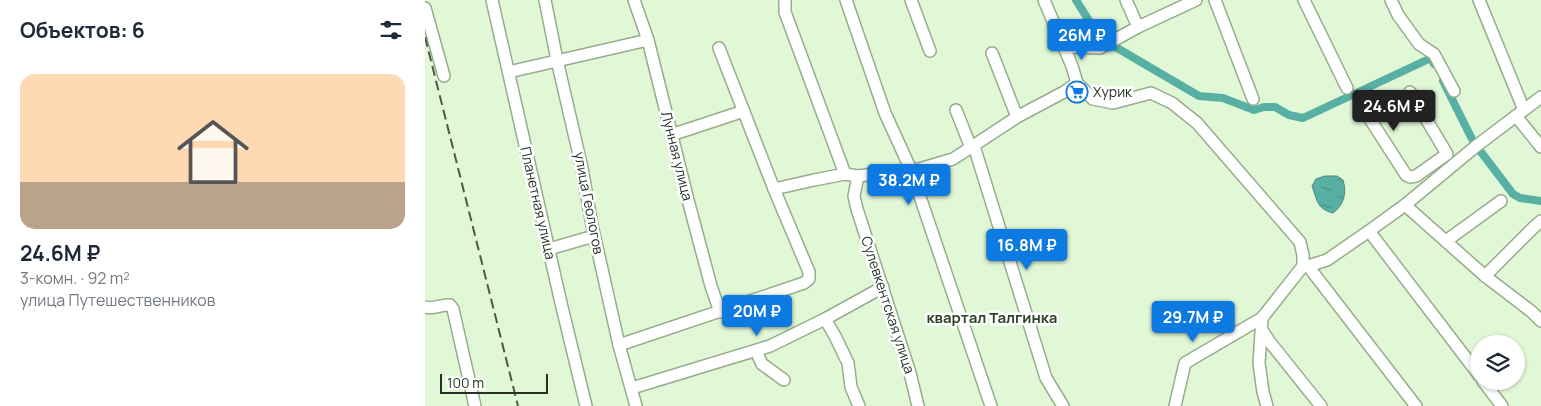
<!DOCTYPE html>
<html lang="ru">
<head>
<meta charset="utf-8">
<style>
	body { margin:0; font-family:Manrope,sans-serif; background:#f6f6f7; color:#1f2937; height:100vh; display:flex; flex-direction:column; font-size:19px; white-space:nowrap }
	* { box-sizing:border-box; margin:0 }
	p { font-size:16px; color:#747a83 }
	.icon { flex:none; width:28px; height:28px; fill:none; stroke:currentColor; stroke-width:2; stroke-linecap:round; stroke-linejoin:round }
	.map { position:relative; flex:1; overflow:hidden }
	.side { display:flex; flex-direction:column; background:#fff; width:425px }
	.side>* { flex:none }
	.buttons { position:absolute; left:1045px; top:335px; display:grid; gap:10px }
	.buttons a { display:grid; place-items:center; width:55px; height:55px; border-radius:50%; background:#fff; box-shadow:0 1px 4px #0004; font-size:25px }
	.scale { position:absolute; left:15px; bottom:12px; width:108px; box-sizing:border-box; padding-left:5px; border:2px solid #273024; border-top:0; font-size:14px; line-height:18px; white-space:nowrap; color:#273024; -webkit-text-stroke:4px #fff; paint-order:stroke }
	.price { position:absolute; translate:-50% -42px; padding:0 11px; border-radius:5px; background:#0d7ae1; color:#fff; font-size:16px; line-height:32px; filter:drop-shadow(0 1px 2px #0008) }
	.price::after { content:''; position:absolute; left:50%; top:30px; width:15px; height:11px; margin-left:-8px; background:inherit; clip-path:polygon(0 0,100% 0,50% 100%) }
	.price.current { background:#222; color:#fff }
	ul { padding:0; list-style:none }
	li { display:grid; align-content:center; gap:10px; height:265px; padding:0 20px }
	li span { display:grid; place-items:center; height:155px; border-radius:15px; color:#555 }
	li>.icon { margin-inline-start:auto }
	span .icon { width:90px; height:90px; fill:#fffc; stroke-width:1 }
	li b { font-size:21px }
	h2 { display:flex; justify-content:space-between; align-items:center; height:60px; padding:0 20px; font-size:21px }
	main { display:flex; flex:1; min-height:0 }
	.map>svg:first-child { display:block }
	.water { fill:url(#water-ripples); stroke:#49897d }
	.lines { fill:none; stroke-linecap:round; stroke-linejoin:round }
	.canal { stroke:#58afa3; stroke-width:8 }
	.minor-casing { stroke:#97ac8e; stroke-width:14 }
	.minor { stroke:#fff; stroke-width:11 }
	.rail { stroke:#4d5948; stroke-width:2; stroke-dasharray:10 5; stroke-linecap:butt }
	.labels { text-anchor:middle; stroke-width:5; stroke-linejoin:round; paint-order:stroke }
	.poi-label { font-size:14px; fill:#273024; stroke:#fff; text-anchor:start }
	.street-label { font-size:14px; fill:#273024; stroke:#fff }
	.neighbourhood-label { font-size:15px; font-weight:bold; fill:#304228; stroke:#fff }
</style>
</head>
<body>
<main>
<section class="side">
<h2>Объектов: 6<svg class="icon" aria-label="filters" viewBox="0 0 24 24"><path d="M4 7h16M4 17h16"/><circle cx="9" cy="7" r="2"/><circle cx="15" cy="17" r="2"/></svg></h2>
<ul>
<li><span style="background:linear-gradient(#ffd9b3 70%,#b9a48a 0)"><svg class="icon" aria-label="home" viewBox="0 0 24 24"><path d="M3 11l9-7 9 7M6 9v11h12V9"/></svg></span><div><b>24.6M ₽</b><p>3-комн. · 92 m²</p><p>улица Путешественников</p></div></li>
</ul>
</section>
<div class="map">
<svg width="1116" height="406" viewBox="0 0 1116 406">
	<defs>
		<pattern id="water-ripples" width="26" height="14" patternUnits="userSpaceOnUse" patternTransform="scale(1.25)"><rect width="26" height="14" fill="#58afa3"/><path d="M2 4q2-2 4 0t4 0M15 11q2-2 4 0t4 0" fill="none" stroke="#498f85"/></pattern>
	</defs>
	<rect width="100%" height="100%" fill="#e1f8d7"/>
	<path class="water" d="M900,176h12l6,4c4,13 1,25 -10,33 -16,-4 -16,-13 -21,-27l4,-7z"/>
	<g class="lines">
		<g class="canal">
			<polyline points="651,0 675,38 774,96 798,98 829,110 839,107 850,107 864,115 878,118 1006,58 1009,64"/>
			<polyline points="1018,81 1047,139"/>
			<polyline points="1056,152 1088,194 1095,198 1116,201"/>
		</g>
		<g class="minor-casing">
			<g id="minor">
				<polyline points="67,0 136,303 161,406"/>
				<polyline points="120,0 132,60 157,168 167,225 194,345 211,406"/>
				<polyline points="209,0 223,40 263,200 286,286 295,312"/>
				<polyline points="360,0 360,12 420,174"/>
				<polyline points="421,0 460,113 486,170 566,406"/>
				<polyline points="486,0 505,51"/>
				<polyline points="619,0 647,66 652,83 668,99 688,103 726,93 747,103 772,123 875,242 878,255 878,266"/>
				<polyline points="701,0 713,27"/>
				<polyline points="790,0 828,99"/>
				<polyline points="879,0 922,88"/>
				<polyline points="966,0 973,15 994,44 1009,54 1029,91"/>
				<polyline points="1054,0 1099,110"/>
				<polyline points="0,8 19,76"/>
				<polyline points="639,47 675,48 713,27 771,0"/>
				<polyline points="294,48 349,189"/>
				<polyline points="567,53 592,117"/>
				<polyline points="84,72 223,40"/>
				<polyline points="936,105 981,175 985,177 991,176 1022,154 985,92"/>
				<polyline points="531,110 546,148"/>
				<polyline points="1091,116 1116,147"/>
				<polyline points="246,135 319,111"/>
				<polyline points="549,146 621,378 638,406"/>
				<polyline points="433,176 429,196 432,209 485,373 493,406"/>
				<polyline points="980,205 1060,276 1107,312 1116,321"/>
				<polyline points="944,231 1054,375"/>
				<polyline points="1021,241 1076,201"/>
				<polyline points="124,249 169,236"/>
				<polyline points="883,266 991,406"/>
				<polyline points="1060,276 1108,228 1116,221"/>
				<path d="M0,307c8,3 16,-3 25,-2l3,4 22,97"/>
				<polyline points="400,319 410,336 423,363 426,387 434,406"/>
				<polyline points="837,330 844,341 896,406"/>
				<polyline points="194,345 379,283 384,279 384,272 349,189 389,180 420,174 433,176 494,169 528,159 592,117 639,92 652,83"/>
				<polyline points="331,351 337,364 359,380"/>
				<polyline points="1058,381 1077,406"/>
				<polyline points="207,388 345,346 400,319 458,287"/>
				<polyline points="750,406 760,363 837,318"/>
				<polyline points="842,406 838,392 834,363 837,318 878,266 883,266 902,260 944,231 980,205 1050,147 1116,97"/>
			</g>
		</g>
		<use href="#minor" class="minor"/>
		<polyline class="rail" points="0,37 93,406"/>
	</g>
	<defs>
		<g id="supermarket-ring" transform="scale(1.125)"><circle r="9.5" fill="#fff" stroke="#0d7ae1" stroke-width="1.5"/><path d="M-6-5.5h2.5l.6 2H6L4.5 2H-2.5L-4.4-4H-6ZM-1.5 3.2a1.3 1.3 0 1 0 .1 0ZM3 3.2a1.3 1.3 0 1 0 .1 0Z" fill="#0d7ae1"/></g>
	</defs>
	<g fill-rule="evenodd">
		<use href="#supermarket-ring" x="652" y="92"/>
	</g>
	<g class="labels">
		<g class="poi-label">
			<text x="668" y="97">Хурик</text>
		</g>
		<g class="street-label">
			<text transform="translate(252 156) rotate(76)" y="5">Лунная улица</text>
			<text transform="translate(113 203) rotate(77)" y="5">Планетная улица</text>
			<text transform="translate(164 203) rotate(79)" y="5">улица Геологов</text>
			<text transform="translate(463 305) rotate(72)" y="5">Сулевкентская улица</text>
		</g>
		<g class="neighbourhood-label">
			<text x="567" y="323">квартал Талгинка</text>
		</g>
	</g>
</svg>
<div class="buttons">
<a><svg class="icon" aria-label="layers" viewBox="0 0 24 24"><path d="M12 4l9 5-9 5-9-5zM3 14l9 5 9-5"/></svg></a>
</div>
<div class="scale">100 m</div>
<b class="price" style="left:657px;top:61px">26M ₽</b>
<b class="price current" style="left:969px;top:132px">24.6M ₽</b>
<b class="price" style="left:484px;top:206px">38.2M ₽</b>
<b class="price" style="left:602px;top:271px">16.8M ₽</b>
<b class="price" style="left:332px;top:337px">20M ₽</b>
<b class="price" style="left:768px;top:343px">29.7M ₽</b>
</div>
</main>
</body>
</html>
